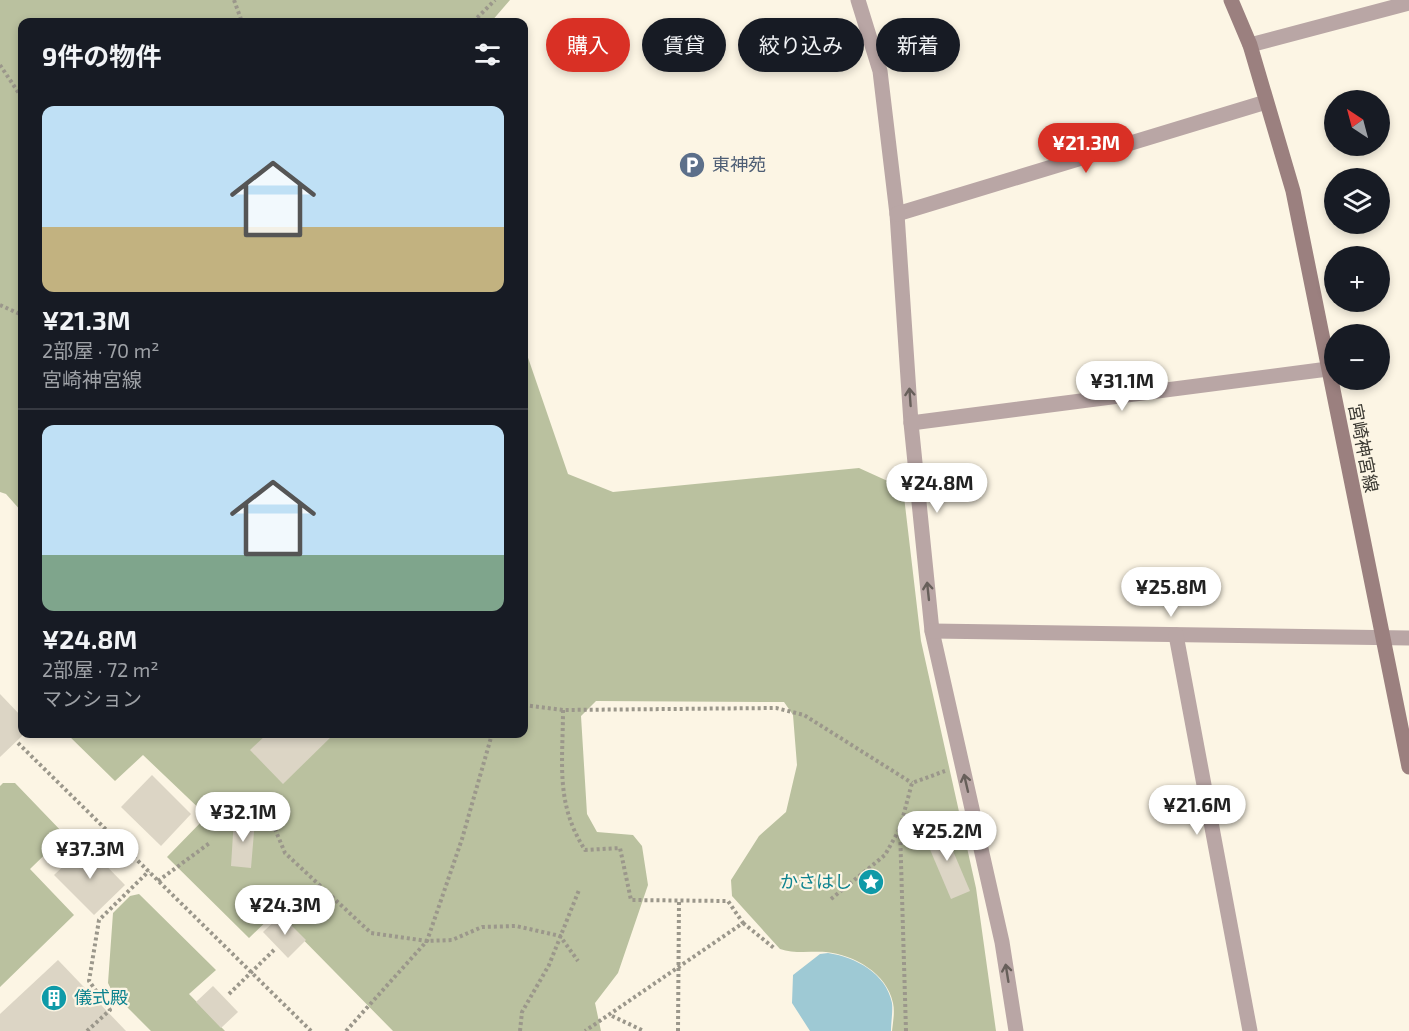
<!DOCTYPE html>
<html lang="ja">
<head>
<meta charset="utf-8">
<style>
	body { margin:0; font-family:"Exo 2","Noto Sans JP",sans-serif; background:#242831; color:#f1f3f6; height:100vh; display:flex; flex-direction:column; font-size:22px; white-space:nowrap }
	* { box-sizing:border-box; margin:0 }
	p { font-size:20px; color:#9ea1a6 }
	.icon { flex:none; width:33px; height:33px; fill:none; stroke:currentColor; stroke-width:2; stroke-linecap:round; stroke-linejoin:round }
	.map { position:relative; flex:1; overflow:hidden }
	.side { position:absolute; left:18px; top:18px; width:510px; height:720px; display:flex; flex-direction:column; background:#171b24; border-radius:12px; box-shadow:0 3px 9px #0003 }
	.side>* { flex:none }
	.banner { position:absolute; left:546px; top:18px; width:570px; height:54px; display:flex; gap:12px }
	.needle { width:39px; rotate:324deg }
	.controls { position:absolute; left:1324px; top:90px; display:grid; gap:12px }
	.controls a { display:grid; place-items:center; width:66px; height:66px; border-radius:50%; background:#171b24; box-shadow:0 3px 9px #0003; font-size:30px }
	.price { position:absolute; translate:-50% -51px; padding:0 14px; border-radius:21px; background:#fff; color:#222; font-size:20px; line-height:39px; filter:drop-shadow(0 2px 3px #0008) }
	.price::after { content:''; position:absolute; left:50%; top:36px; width:18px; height:14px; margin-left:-9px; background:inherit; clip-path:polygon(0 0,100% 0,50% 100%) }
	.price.on { background:#d93025; color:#fff }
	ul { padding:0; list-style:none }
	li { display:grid; align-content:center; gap:12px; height:318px; padding:0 24px }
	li+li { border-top:2px solid #363941 }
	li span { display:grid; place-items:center; height:186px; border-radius:12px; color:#555 }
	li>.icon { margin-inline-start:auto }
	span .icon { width:108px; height:108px; fill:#fffc; stroke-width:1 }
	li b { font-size:26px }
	h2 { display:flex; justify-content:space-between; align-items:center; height:72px; padding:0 24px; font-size:26px }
	.chip { padding:0 21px; border-radius:27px; background:#171b24; box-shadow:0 3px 9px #0003; font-size:21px; line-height:54px }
	.chip.on { background:#d93025; color:#fff }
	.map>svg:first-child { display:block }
	.forest { fill:#bac19f }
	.water { fill:#9ec9d4 }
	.building { fill:#dcd5c5 }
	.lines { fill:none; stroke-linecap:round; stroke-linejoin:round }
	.path { stroke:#9b978b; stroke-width:4; stroke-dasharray:3 3; stroke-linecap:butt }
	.minor { stroke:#b9a6a5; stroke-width:15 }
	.secondary { stroke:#9b807f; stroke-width:15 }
	.oneway { stroke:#675f5a }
	.labels { text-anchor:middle; stroke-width:4.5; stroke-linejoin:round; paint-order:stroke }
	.service-label { font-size:18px; fill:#4e5e75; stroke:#fcf5e4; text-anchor:start }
	.street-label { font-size:18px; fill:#3b3932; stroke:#fcf5e4 }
	.culture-label { font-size:18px; fill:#0d838f; stroke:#fcf5e4; text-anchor:end }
</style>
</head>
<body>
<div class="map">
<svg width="1409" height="1031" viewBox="0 0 1409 1031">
	<rect width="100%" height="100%" fill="#fcf5e4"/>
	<g class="forest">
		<polygon points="0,0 510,0 491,22 22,22 22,512 6,494 0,492"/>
		<path d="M524,346l44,128 45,18 246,-24 44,20 18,153 55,247 20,143h-104c1,-9 3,-19 1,-28 -6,-30 -39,-48 -67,-51 -14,-1 -32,2 -46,-3l-48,-53 -1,-16 28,-44 27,-24 11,-47 -4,-50 -9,-13 -188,-1 -15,15 6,98 10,18 36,3 9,11 6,39 -30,88 -23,30 6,28h-208l-117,-119 -27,26 -82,-81 40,-41 -64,-61 -28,26 -48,-47h457z"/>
		<polygon points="3,783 15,783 65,835 30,869 74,915 0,987 0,786"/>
		<polygon points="139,894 216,970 189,994 225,1031 151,1031 113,993 108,983 113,913 130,896"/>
	</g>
	<path class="water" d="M828,953c27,4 58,20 64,50 1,8 -1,19 -1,28h-81l-18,-28 1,-28 27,-21z"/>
	<g class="building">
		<polygon points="0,694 22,717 22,736 0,757"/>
		<polygon points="267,734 334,734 283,784 250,750"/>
		<polygon points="152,775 191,814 161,846 121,807"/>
		<polygon points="234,818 255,820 251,868 231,866"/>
		<polygon points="942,825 970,891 951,899 923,833"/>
		<polygon points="86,845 125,885 94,915 54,875"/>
		<polygon points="281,915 306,940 288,958 263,932"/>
		<polygon points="58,960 126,1031 0,1031 0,1014"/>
		<polygon points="213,986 238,1012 221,1028 196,1002"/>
	</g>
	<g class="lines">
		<g class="path">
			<polyline points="234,0 242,22"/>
			<polyline points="473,22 495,0"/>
			<polyline points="0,65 22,98"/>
			<polyline points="0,305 22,315"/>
			<polyline points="524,705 563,710 776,708 804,715 912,783"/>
			<path d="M563,710c0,53 -8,93 22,140l35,-2 11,52 97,1 15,22 -158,108"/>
			<polyline points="343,736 347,734"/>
			<polyline points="18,743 311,1031"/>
			<polyline points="268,812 285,853 371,933 427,941 452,940 482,927 516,926 560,936 578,961"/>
			<polyline points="158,881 211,842"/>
			<polyline points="831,899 885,855 899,830"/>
			<polyline points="743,923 774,948"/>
			<polyline points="229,994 274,950"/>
			<polyline points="612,1016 644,1031"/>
			<polyline points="87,1031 110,1010 89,981 99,920 149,871"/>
			<polyline points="346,1031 427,941 462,839 492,734"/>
			<polyline points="520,1031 522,1012 549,965 579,890"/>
			<polyline points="678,1031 679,901"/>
			<polyline points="906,1031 900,828 912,783 945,771"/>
		</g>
		<g class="minor">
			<polyline points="858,0 880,71 897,214 911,423 932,631 1002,942 1016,1031"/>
			<polyline points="1250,45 1409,3"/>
			<polyline points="897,214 1266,102"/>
			<polyline points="911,423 1328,369"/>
			<polyline points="932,631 1409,638"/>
			<polyline points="1176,635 1250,1031"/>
		</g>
		<polyline class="secondary" points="1231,0 1250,45 1293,191 1409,767"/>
	</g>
	<defs><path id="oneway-shaft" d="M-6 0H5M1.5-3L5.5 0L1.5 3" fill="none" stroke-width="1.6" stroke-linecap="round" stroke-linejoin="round" transform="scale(1.5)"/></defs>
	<g class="oneway">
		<use href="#oneway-shaft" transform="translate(910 397) rotate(-94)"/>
		<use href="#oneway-shaft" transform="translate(928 591) rotate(-96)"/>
		<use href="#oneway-shaft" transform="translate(966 783) rotate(-103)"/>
		<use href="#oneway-shaft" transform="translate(1007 973) rotate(-99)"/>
	</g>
	<defs>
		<g id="parking-disc" transform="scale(1.35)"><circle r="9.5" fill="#5c6f8a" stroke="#fcf5e4"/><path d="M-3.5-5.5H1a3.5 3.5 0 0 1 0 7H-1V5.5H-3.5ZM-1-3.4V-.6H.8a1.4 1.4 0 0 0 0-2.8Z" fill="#fff"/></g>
		<g id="sight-disc" transform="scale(1.35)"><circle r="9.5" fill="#0f9aa8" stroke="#fcf5e4"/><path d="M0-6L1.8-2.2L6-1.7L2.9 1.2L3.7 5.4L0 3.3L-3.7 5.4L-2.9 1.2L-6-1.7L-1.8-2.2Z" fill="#fff"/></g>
		<g id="building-disc" transform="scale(1.35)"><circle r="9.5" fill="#0f9aa8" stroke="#fcf5e4"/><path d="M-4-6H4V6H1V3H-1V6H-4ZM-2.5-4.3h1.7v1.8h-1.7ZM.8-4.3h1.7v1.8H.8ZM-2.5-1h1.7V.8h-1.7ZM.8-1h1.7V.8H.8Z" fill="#fff"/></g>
	</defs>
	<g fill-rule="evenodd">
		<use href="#parking-disc" x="692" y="165"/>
		<use href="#sight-disc" x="871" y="882"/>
		<use href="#building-disc" x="54" y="998"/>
	</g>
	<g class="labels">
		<g class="service-label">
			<text x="712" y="171">東神苑</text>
		</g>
		<g class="street-label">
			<text transform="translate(1363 448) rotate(79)" y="6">宮崎神宮線</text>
		</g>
		<g class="culture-label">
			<text x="852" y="888">かさはし</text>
			<text x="74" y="1004" text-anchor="start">儀式殿</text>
		</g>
	</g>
</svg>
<div class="controls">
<a><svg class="needle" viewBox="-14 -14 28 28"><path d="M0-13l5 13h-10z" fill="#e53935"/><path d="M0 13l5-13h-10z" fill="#9ea1a6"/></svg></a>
<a><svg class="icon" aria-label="layers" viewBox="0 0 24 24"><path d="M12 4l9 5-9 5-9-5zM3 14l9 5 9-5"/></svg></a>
<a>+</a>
<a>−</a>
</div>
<b class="price on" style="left:1086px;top:174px">¥21.3M</b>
<b class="price" style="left:1122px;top:412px">¥31.1M</b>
<b class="price" style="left:937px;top:514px">¥24.8M</b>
<b class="price" style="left:1171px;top:618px">¥25.8M</b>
<b class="price" style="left:1197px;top:836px">¥21.6M</b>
<b class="price" style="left:243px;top:843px">¥32.1M</b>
<b class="price" style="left:947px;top:862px">¥25.2M</b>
<b class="price" style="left:90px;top:880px">¥37.3M</b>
<b class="price" style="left:285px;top:936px">¥24.3M</b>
<div class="banner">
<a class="chip on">購入</a>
<a class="chip">賃貸</a>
<a class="chip">絞り込み</a>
<a class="chip">新着</a>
</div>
<section class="side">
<h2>9件の物件<svg class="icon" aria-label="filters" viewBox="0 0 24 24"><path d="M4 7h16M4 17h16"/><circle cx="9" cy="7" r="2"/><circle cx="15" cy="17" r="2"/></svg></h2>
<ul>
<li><span style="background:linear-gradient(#bfe0f5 65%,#c2b280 0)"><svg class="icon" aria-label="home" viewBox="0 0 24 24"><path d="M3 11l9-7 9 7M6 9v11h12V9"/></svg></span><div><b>¥21.3M</b><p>2部屋 · 70 m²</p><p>宮崎神宮線</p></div></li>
<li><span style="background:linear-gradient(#bfe0f5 70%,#7fa58c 0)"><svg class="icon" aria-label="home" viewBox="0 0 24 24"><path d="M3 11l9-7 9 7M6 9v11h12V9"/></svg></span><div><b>¥24.8M</b><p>2部屋 · 72 m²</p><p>マンション</p></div></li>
</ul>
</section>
</div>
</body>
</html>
